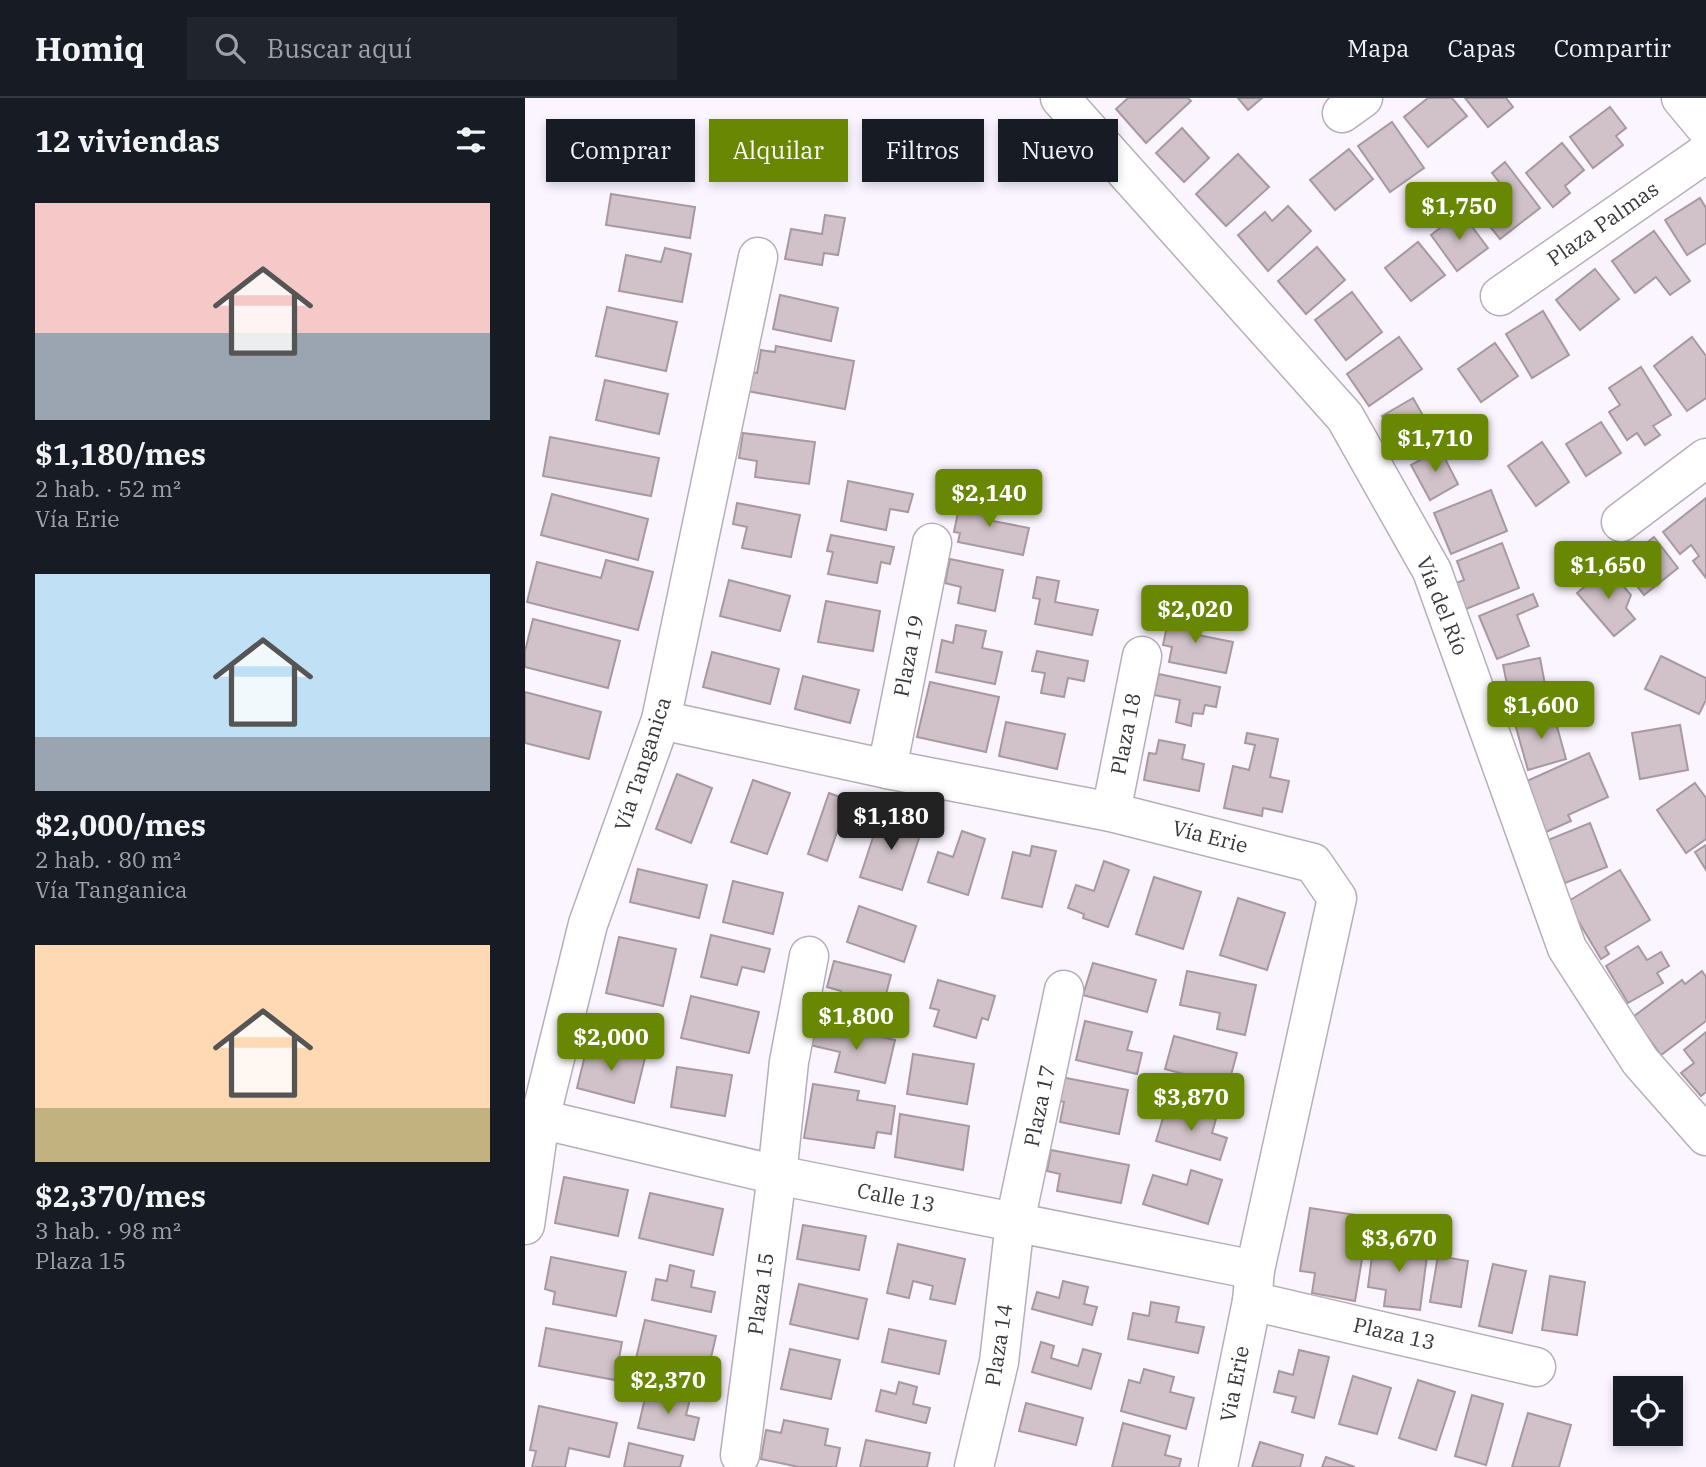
<!DOCTYPE html>
<html lang="es">
<head>
<meta charset="utf-8">
<style>
	body { margin:0; font-family:"IBM Plex Serif",serif; background:#20242c; color:#f1f3f6; height:100vh; display:flex; flex-direction:column; font-size:26px; white-space:nowrap }
	* { box-sizing:border-box; margin:0 }
	p { font-size:23px; color:#9ea1a6 }
	.icon { flex:none; width:38px; height:38px; fill:none; stroke:currentColor; stroke-width:2; stroke-linecap:round; stroke-linejoin:round }
	.map { position:relative; flex:1; overflow:hidden }
	.drawer { display:flex; flex-direction:column; background:#171b24; width:525px }
	.drawer>* { flex:none }
	.hud { position:absolute; left:21px; top:21px; width:665px; height:63px; display:flex; gap:14px }
	.tools { position:absolute; left:1088px; top:1278px; display:grid; gap:14px }
	.tools a { display:grid; place-items:center; width:70px; height:70px; border-radius:0px; background:#171b24; box-shadow:0 4px 10px #0003; font-size:35px }
	.price { position:absolute; translate:-50% -60px; padding:0 16px; border-radius:7px; background:#688804; color:#fff; font-size:23px; line-height:46px; filter:drop-shadow(0 2px 4px #0008) }
	.price::after { content:''; position:absolute; left:50%; top:42px; width:21px; height:16px; margin-left:-10px; background:inherit; clip-path:polygon(0 0,100% 0,50% 100%) }
	.price.selected { background:#222; color:#fff }
	ul { padding:0; list-style:none }
	li { display:grid; align-content:center; gap:14px; height:371px; padding:0 35px }
	li span { display:grid; place-items:center; height:217px; border-radius:0px; color:#555 }
	li>.icon { margin-inline-start:auto }
	span .icon { width:126px; height:126px; fill:#fffc; stroke-width:1 }
	li b { font-size:30px }
	h2 { display:flex; justify-content:space-between; align-items:center; height:84px; padding:0 35px; font-size:30px }
	.chip { padding:0 24px; border-radius:0px; background:#171b24; box-shadow:0 4px 10px #0003; font-size:24px; line-height:63px }
	.chip.selected { background:#688804; color:#fff }
	header { display:flex; align-items:center; gap:42px; box-sizing:border-box; height:98px; padding:0 35px; background:#171b24; border-bottom:2px solid #363941 }
	header strong { font-size:33px }
	nav { display:flex; gap:38px; margin-inline-start:auto; font-size:24px }
	.search { width:490px; height:63px; background:#20242c; display:flex; align-items:center; gap:18px; box-sizing:border-box; padding:0 24px; border-radius:0px; color:#9ea1a6; font-size:26px }
	main { display:flex; flex:1; min-height:0 }
	.map>svg:first-child { display:block }
	.building { fill:#d0c2c8; stroke:#a7999f; stroke-width:2 }
	.lines { fill:none; stroke-linecap:round; stroke-linejoin:round }
	.minor-casing { stroke:#b6aeb9; stroke-width:41 }
	.minor { stroke:#fff; stroke-width:38 }
	.labels { text-anchor:middle; stroke-width:5; stroke-linejoin:round; paint-order:stroke }
	.street-label { font-size:21px; fill:#3b383c; stroke:#fff }
</style>
</head>
<body>
<header>
<strong>Homiq</strong>
<div class="search"><svg class="icon" aria-label="search" viewBox="0 0 24 24"><circle cx="10" cy="10" r="6"/><path d="M15 15l6 6"/></svg>Buscar aquí</div>
<nav><a>Mapa</a><a>Capas</a><a>Compartir</a></nav>
</header>
<main>
<section class="drawer">
<h2>12 viviendas<svg class="icon" aria-label="filters" viewBox="0 0 24 24"><path d="M4 7h16M4 17h16"/><circle cx="9" cy="7" r="2"/><circle cx="15" cy="17" r="2"/></svg></h2>
<ul>
<li><span style="background:linear-gradient(#f6c9c9 60%,#9aa5b1 0)"><svg class="icon" aria-label="home" viewBox="0 0 24 24"><path d="M3 11l9-7 9 7M6 9v11h12V9"/></svg></span><div><b>$1,180/mes</b><p>2 hab. · 52 m²</p><p>Vía Erie</p></div></li>
<li><span style="background:linear-gradient(#bfe0f5 75%,#9aa5b1 0)"><svg class="icon" aria-label="home" viewBox="0 0 24 24"><path d="M3 11l9-7 9 7M6 9v11h12V9"/></svg></span><div><b>$2,000/mes</b><p>2 hab. · 80 m²</p><p>Vía Tanganica</p></div></li>
<li><span style="background:linear-gradient(#ffd9b3 75%,#c2b280 0)"><svg class="icon" aria-label="home" viewBox="0 0 24 24"><path d="M3 11l9-7 9 7M6 9v11h12V9"/></svg></span><div><b>$2,370/mes</b><p>3 hab. · 98 m²</p><p>Plaza 15</p></div></li>
</ul>
</section>
<div class="map">
<svg width="1181" height="1369" viewBox="0 0 1181 1369">
	<rect width="100%" height="100%" fill="#fbf5ff"/>
	<g class="building">
		<polygon points="603,0 663,0 666,3 621,45 591,11"/>
		<polygon points="713,0 737,0 723,12"/>
		<polygon points="903,0 927,0 942,18 903,49 879,19"/>
		<polygon points="940,0 981,0 988,9 963,29"/>
		<polygon points="1085,9 1101,30 1091,38 1098,47 1068,70 1045,39"/>
		<polygon points="867,24 899,70 865,94 833,48"/>
		<polygon points="657,30 684,60 659,84 631,55"/>
		<polygon points="1037,45 1059,72 1040,88 1045,95 1028,109 1001,75"/>
		<polygon points="824,51 848,81 810,112 785,82"/>
		<polygon points="713,56 744,89 701,128 671,96"/>
		<polygon points="980,64 1015,110 975,141 950,110 978,89 967,75"/>
		<polygon points="86,96 170,109 165,140 81,127"/>
		<polygon points="1175,100 1181,110 1181,145 1162,157 1140,122"/>
		<polygon points="763,108 786,133 743,173 713,137 740,114 747,123"/>
		<polygon points="936,114 963,150 932,173 906,137"/>
		<polygon points="300,117 320,120 313,157 299,155 297,167 260,161 266,131 297,136"/>
		<polygon points="1129,133 1165,183 1145,197 1131,179 1110,195 1087,163"/>
		<polygon points="893,144 920,177 886,203 860,170"/>
		<polygon points="792,149 820,182 781,216 753,183"/>
		<polygon points="140,150 166,156 157,204 94,193 101,157 136,164"/>
		<polygon points="1070,171 1094,201 1055,232 1031,202"/>
		<polygon points="827,194 857,234 821,262 790,222"/>
		<polygon points="255,197 313,210 306,243 248,231"/>
		<polygon points="82,209 152,224 141,273 71,258"/>
		<polygon points="1018,213 1044,257 1007,280 981,236"/>
		<polygon points="874,239 897,271 844,308 822,276"/>
		<polygon points="1167,239 1181,258 1181,300 1162,313 1129,268"/>
		<polygon points="970,245 993,278 956,304 933,271"/>
		<polygon points="251,248 329,263 320,311 222,293 226,274 232,275 236,252 250,254"/>
		<polygon points="1116,269 1146,317 1128,328 1135,337 1120,347 1112,335 1102,342 1084,314 1095,307 1084,290"/>
		<polygon points="80,282 143,296 134,336 71,322"/>
		<polygon points="888,300 909,337 878,355 857,318"/>
		<polygon points="1076,324 1096,355 1061,378 1041,346"/>
		<polygon points="218,335 290,344 284,386 230,379 232,363 214,360"/>
		<polygon points="25,339 134,360 126,398 18,378"/>
		<polygon points="1017,344 1044,384 1011,408 983,368"/>
		<polygon points="915,351 933,386 905,402 886,367"/>
		<polygon points="323,383 388,396 383,414 365,411 361,432 316,423"/>
		<polygon points="966,392 982,433 926,456 909,415"/>
		<polygon points="27,396 123,421 113,462 16,437"/>
		<polygon points="1181,400 1181,480 1168,463 1174,458 1166,447 1155,456 1138,434"/>
		<polygon points="449,401 472,406 468,423 504,430 498,457 433,444 435,435 429,434 434,409 447,411"/>
		<polygon points="212,405 275,417 266,459 217,450 222,429 208,426"/>
		<polygon points="306,437 369,449 365,466 356,464 352,485 303,476 308,454 302,453"/>
		<polygon points="1129,439 1153,470 1119,497 1095,466"/>
		<polygon points="977,445 994,490 941,511 931,485 939,482 932,463"/>
		<polygon points="425,461 478,472 470,513 433,505 436,489 420,485"/>
		<polygon points="81,462 128,474 113,532 2,504 12,464 76,480"/>
		<polygon points="1082,469 1106,497 1101,510 1110,521 1089,538 1052,495"/>
		<polygon points="512,479 534,483 530,504 573,512 567,537 510,526 515,501 508,500"/>
		<polygon points="204,482 265,498 255,533 195,518"/>
		<polygon points="1008,496 1013,508 992,517 1004,548 972,561 954,518"/>
		<polygon points="301,503 355,513 348,553 293,544"/>
		<polygon points="645,514 676,520 673,537 708,544 701,575 644,564 647,549 638,547"/>
		<polygon points="8,521 95,543 83,590 0,569 0,553"/>
		<polygon points="431,527 461,533 457,550 477,554 470,586 411,574 417,542 428,545"/>
		<polygon points="512,553 563,563 559,583 543,580 539,599 516,595 520,575 507,573"/>
		<polygon points="187,554 254,571 245,606 178,589"/>
		<polygon points="1136,558 1181,580 1181,602 1174,616 1120,591"/>
		<polygon points="1015,560 1024,608 988,615 978,567"/>
		<polygon points="634,576 695,589 691,609 680,607 678,616 668,615 666,628 651,624 655,602 629,597"/>
		<polygon points="278,578 334,592 325,625 270,611"/>
		<polygon points="405,584 474,599 461,654 392,639"/>
		<polygon points="0,594 76,614 64,661 0,645"/>
		<polygon points="1028,614 1041,661 1003,672 990,626"/>
		<polygon points="481,624 540,636 532,671 474,658"/>
		<polygon points="1155,627 1163,672 1115,681 1107,635"/>
		<polygon points="722,635 753,641 745,679 764,683 757,714 738,710 737,718 699,710 708,668 724,672 730,647 720,645"/>
		<polygon points="634,642 660,647 657,661 679,666 674,693 619,682 624,655 631,656"/>
		<polygon points="1064,655 1083,699 1043,717 1046,723 1014,737 1000,684"/>
		<polygon points="152,676 187,690 166,745 131,731"/>
		<polygon points="228,682 265,695 242,756 206,744"/>
		<polygon points="1170,685 1181,700 1181,741 1161,755 1132,712"/>
		<polygon points="304,695 323,702 302,763 283,756"/>
		<polygon points="356,715 398,728 377,792 335,779"/>
		<polygon points="1065,725 1082,769 1040,785 1023,742"/>
		<polygon points="437,733 460,741 443,797 403,784 413,754 428,759"/>
		<polygon points="1181,747 1181,772 1170,754"/>
		<polygon points="507,748 531,753 517,809 477,800 488,754 505,758"/>
		<polygon points="579,763 604,772 583,829 558,820 559,816 543,810 551,787 569,793"/>
		<polygon points="113,771 182,787 174,820 105,804"/>
		<polygon points="1095,772 1125,822 1080,849 1084,856 1076,861 1042,804"/>
		<polygon points="629,779 676,794 658,851 611,836"/>
		<polygon points="208,783 258,795 248,836 198,824"/>
		<polygon points="713,800 760,815 742,872 695,857"/>
		<polygon points="334,808 391,828 379,864 322,844"/>
		<polygon points="186,837 245,851 239,874 217,869 212,887 176,879"/>
		<polygon points="94,839 151,851 138,908 81,895"/>
		<polygon points="1113,848 1122,862 1136,854 1144,868 1132,875 1138,885 1103,905 1081,868"/>
		<polygon points="309,863 366,877 355,920 312,909 316,893 302,889"/>
		<polygon points="568,865 631,882 622,914 558,897"/>
		<polygon points="662,873 731,887 720,937 692,931 695,915 655,907"/>
		<polygon points="1177,873 1181,879 1181,923 1136,957 1108,919 1157,882 1160,886"/>
		<polygon points="413,882 470,898 463,922 457,920 451,940 409,928 414,912 405,910"/>
		<polygon points="166,898 234,914 224,955 156,940"/>
		<polygon points="560,923 607,934 602,952 617,955 612,976 551,962"/>
		<polygon points="291,925 370,942 360,985 310,974 315,954 285,947"/>
		<polygon points="1181,934 1181,994 1176,998 1156,975 1169,965 1159,952"/>
		<polygon points="649,938 712,955 703,988 640,971"/>
		<polygon points="63,945 120,960 109,1005 52,990"/>
		<polygon points="388,956 449,966 442,1006 382,996"/>
		<polygon points="152,969 207,977 200,1018 146,1009"/>
		<polygon points="531,978 603,992 594,1036 535,1024 539,1004 527,1001"/>
		<polygon points="288,986 334,993 332,1002 370,1008 366,1036 352,1034 349,1050 279,1040"/>
		<polygon points="642,1007 691,1021 687,1035 702,1040 695,1062 631,1043"/>
		<polygon points="375,1016 444,1028 438,1072 370,1059"/>
		<polygon points="526,1052 604,1067 596,1105 532,1093 535,1076 522,1073"/>
		<polygon points="666,1072 697,1082 683,1126 618,1106 628,1077 662,1087"/>
		<polygon points="39,1079 103,1092 93,1138 30,1125"/>
		<polygon points="125,1095 198,1111 188,1157 114,1140"/>
		<polygon points="785,1110 844,1119 830,1203 787,1195 790,1175 775,1173"/>
		<polygon points="278,1127 341,1138 334,1172 272,1161"/>
		<polygon points="849,1143 903,1150 895,1212 859,1208 861,1192 843,1189"/>
		<polygon points="373,1146 440,1161 430,1206 405,1201 408,1188 388,1183 384,1200 362,1195"/>
		<polygon points="913,1158 943,1163 936,1209 905,1204"/>
		<polygon points="26,1159 101,1174 91,1218 28,1206 30,1194 20,1191"/>
		<polygon points="968,1166 1001,1173 987,1235 954,1228"/>
		<polygon points="145,1167 169,1173 166,1189 190,1194 186,1214 127,1202 131,1181 142,1183"/>
		<polygon points="1025,1178 1060,1184 1052,1237 1017,1232"/>
		<polygon points="538,1183 563,1189 559,1206 572,1209 567,1227 507,1211 512,1194 534,1200"/>
		<polygon points="274,1186 342,1201 333,1241 265,1226"/>
		<polygon points="626,1204 654,1209 651,1224 679,1229 673,1255 603,1241 608,1215 624,1218"/>
		<polygon points="120,1222 191,1238 181,1281 110,1265"/>
		<polygon points="21,1230 97,1244 90,1282 14,1268"/>
		<polygon points="364,1231 421,1243 414,1276 357,1264"/>
		<polygon points="516,1244 529,1248 526,1260 553,1268 558,1251 576,1256 566,1291 507,1274"/>
		<polygon points="265,1251 315,1262 306,1301 256,1291"/>
		<polygon points="774,1252 804,1259 789,1320 767,1314 771,1299 749,1294 754,1273 768,1277"/>
		<polygon points="619,1271 649,1279 645,1294 669,1300 661,1331 596,1313 604,1282 615,1285"/>
		<polygon points="828,1278 866,1290 852,1336 814,1326"/>
		<polygon points="893,1282 930,1294 911,1352 874,1340"/>
		<polygon points="374,1284 392,1289 388,1306 405,1310 401,1325 351,1313 356,1292 371,1296"/>
		<polygon points="122,1292 165,1301 161,1317 174,1320 169,1342 113,1330"/>
		<polygon points="947,1297 978,1306 961,1367 930,1358"/>
		<polygon points="501,1305 558,1320 551,1347 494,1333"/>
		<polygon points="14,1308 92,1325 84,1359 44,1350 40,1369 7,1369 11,1353 5,1352"/>
		<polygon points="1003,1315 1046,1327 1034,1369 987,1369"/>
		<polygon points="259,1322 303,1331 300,1347 315,1350 311,1369 274,1369 236,1361 241,1332 256,1335"/>
		<polygon points="598,1325 645,1338 640,1357 656,1361 654,1369 587,1369"/>
		<polygon points="341,1342 405,1355 402,1369 335,1369"/>
		<polygon points="735,1344 778,1357 775,1369 727,1369"/>
		<polygon points="104,1345 158,1358 155,1369 99,1369"/>
		<polygon points="801,1359 830,1369 797,1369"/>
	</g>
	<g class="lines">
		<g class="minor-casing">
			<g id="minor">
				<polyline points="535,0 820,319 907,473 1042,850 1115,963 1181,1038"/>
				<polyline points="1156,0 1181,30"/>
				<polyline points="817,15 838,0"/>
				<polyline points="975,198 1181,55"/>
				<polyline points="1096,424 1181,360"/>
				<polyline points="136,622 362,671 586,714 788,765 812,800 730,1172 727,1203 693,1369"/>
				<polyline points="362,671 407,445"/>
				<polyline points="586,714 617,558"/>
				<polyline points="15,1021 252,1077 730,1172"/>
				<polyline points="0,1127 15,1021 63,826 136,622 233,159"/>
				<polyline points="727,1203 1011,1269"/>
				<polyline points="215,1357 252,1077 264,964 284,858"/>
				<polyline points="449,1369 474,1264 490,1124 539,892"/>
			</g>
		</g>
		<use href="#minor" class="minor"/>
	</g>
	<g class="labels">
		<g class="street-label">
			<text transform="translate(1078 126) rotate(-35)" y="7">Plaza Palmas</text>
			<text transform="translate(917 508) rotate(68)" y="7">Vía del Río</text>
			<text transform="translate(384 558) rotate(-79)" y="7">Plaza 19</text>
			<text transform="translate(601 636) rotate(-79)" y="7">Plaza 18</text>
			<text transform="translate(118 666) rotate(-72)" y="7">Vía Tanganica</text>
			<text transform="translate(685 739) rotate(14)" y="7">Vía Erie</text>
			<text transform="translate(515 1008) rotate(-78)" y="7">Plaza 17</text>
			<text transform="translate(371 1100) rotate(11)" y="7">Calle 13</text>
			<text transform="translate(236 1196) rotate(-82)" y="7">Plaza 15</text>
			<text transform="translate(869 1236) rotate(13)" y="7">Plaza 13</text>
			<text transform="translate(474 1247) rotate(-81)" y="7">Plaza 14</text>
			<text transform="translate(710 1286) rotate(-79)" y="7">Via Erie</text>
		</g>
	</g>
</svg>
<div class="tools">
<a><svg class="icon" aria-label="locate" viewBox="0 0 24 24"><circle cx="12" cy="12" r="6"/><path d="M12 2v4M12 18v4M2 12h4M18 12h4"/></svg></a>
</div>
<b class="price" style="left:934px;top:144px">$1,750</b>
<b class="price" style="left:910px;top:376px">$1,710</b>
<b class="price" style="left:464px;top:431px">$2,140</b>
<b class="price" style="left:1083px;top:503px">$1,650</b>
<b class="price" style="left:670px;top:547px">$2,020</b>
<b class="price" style="left:1016px;top:643px">$1,600</b>
<b class="price selected" style="left:366px;top:754px">$1,180</b>
<b class="price" style="left:331px;top:954px">$1,800</b>
<b class="price" style="left:86px;top:975px">$2,000</b>
<b class="price" style="left:666px;top:1035px">$3,870</b>
<b class="price" style="left:874px;top:1176px">$3,670</b>
<b class="price" style="left:143px;top:1318px">$2,370</b>
<div class="hud">
<a class="chip">Comprar</a>
<a class="chip selected">Alquilar</a>
<a class="chip">Filtros</a>
<a class="chip">Nuevo</a>
</div>
</div>
</main>
</body>
</html>
